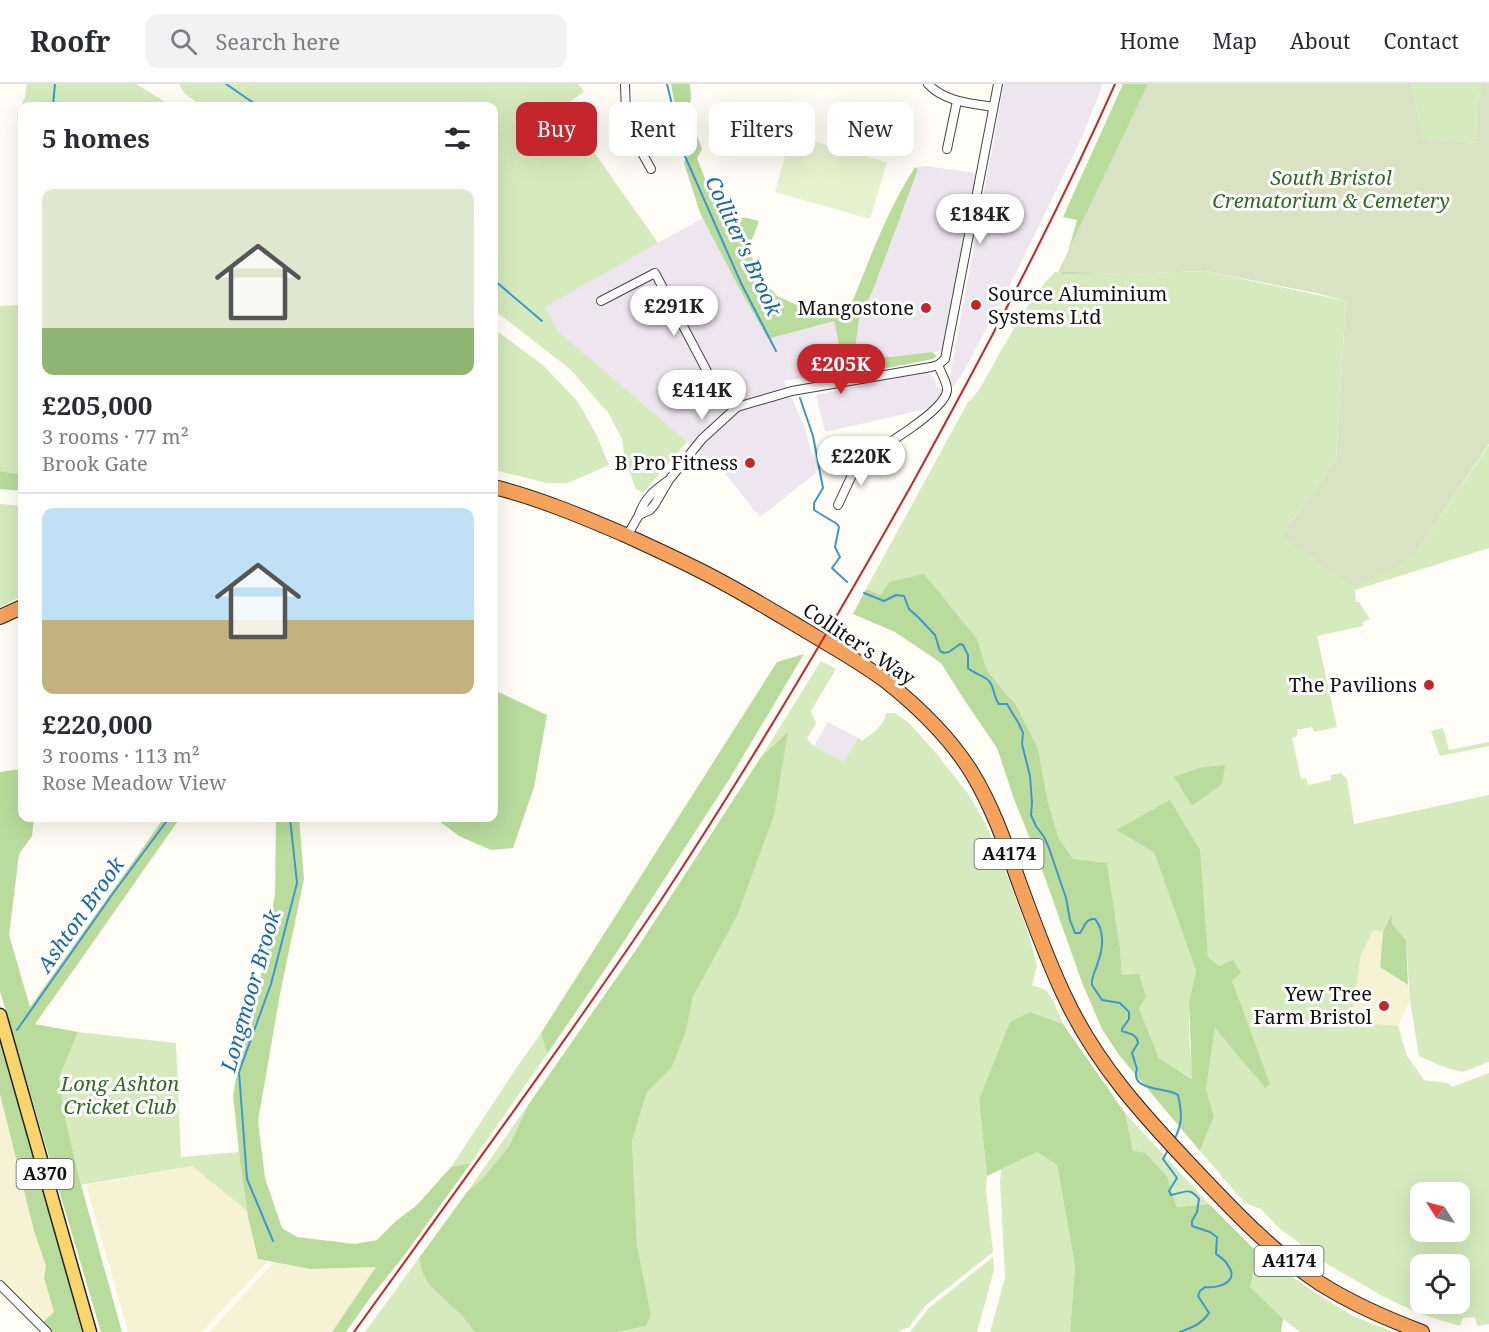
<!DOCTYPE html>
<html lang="en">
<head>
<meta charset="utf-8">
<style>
	body { margin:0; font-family:"Noto Serif",serif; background:#f2f2f3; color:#2b2b33; height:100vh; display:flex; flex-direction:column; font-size:22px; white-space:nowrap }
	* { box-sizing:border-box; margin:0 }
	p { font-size:20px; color:#7c7c81 }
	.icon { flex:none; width:33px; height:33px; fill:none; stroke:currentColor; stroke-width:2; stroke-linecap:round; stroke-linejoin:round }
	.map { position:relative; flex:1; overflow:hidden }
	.side { position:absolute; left:18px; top:18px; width:480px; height:720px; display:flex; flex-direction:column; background:#fff; border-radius:12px; box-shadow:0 6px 24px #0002 }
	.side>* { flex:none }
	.banner { position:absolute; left:516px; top:18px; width:570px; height:54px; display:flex; gap:12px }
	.needle { width:39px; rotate:306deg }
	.fabs { position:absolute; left:1410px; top:1098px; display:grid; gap:12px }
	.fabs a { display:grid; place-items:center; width:60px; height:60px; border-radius:12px; background:#fff; box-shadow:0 6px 24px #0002; font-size:30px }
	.price { position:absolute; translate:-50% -51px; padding:0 14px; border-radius:21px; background:#fff; color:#222; font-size:20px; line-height:39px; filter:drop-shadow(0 2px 3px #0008) }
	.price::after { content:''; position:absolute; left:50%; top:36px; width:18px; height:14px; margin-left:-9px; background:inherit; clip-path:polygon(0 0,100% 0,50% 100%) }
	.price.on { background:#c4262e; color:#fff }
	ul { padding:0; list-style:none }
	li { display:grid; align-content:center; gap:12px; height:318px; padding:0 24px }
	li+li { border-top:2px solid #e1e1e2 }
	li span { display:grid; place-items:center; height:186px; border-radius:12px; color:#555 }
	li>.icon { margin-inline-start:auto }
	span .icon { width:108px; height:108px; fill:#fffc; stroke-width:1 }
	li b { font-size:26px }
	h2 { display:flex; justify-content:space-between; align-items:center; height:72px; padding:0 24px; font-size:26px }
	.pill { padding:0 21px; border-radius:12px; background:#fff; box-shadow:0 6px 24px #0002; font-size:21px; line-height:54px }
	.pill.on { background:#c4262e; color:#fff }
	header { display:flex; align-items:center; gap:36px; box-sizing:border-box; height:84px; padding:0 30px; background:#fff; border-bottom:2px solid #e1e1e2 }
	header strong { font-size:28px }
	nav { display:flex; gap:33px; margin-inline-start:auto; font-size:21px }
	.search { width:420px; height:54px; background:#f2f2f3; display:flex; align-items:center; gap:15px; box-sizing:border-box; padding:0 21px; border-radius:12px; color:#7c7c81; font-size:22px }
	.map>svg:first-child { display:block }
	.industrial { fill:#eee6ef }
	.farmland { fill:#f6f3d4 }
	.green { fill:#d5ebbd; fill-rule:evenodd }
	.forest { fill:#b9dc9c }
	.cemetery { fill:#d9e3c4 }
	.pitch { fill:#e6f2cf }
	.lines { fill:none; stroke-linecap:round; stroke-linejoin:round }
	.stream { stroke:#3f96cf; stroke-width:2 }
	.street-casing { stroke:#444; stroke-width:10 }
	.primary-casing { stroke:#222; stroke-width:15 }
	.highway-casing { stroke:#222; stroke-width:16 }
	.street { stroke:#fff; stroke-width:8 }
	.primary { stroke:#f9d66b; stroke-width:12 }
	.highway { stroke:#f5a25d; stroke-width:14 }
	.rail { stroke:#c4262e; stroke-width:2 }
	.poi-dot { fill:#c4262e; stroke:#fff; stroke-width:2 }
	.labels { text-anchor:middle; stroke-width:6; stroke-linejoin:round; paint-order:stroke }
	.shield { fill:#fff; stroke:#585858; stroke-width:1.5 }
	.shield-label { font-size:18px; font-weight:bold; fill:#111 }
	.park-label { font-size:20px; font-style:italic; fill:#2f6b1f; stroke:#fff }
	.poi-label { font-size:20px; fill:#111; stroke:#fff; text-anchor:end }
	.street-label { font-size:20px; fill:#111; stroke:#fff }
	.water-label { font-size:21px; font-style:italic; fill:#1768a6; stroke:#fff }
</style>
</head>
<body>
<header>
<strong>Roofr</strong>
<div class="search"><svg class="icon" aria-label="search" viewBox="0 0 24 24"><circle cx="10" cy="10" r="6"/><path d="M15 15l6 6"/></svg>Search here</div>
<nav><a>Home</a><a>Map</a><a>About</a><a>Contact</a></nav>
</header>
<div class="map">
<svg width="1489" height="1248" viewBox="0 0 1489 1248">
	<rect width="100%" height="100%" fill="#fffdf5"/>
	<g class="industrial">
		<polygon points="1004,0 1103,0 1082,53 1016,189 965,285 953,303 949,297"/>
		<polygon points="926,82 975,89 976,94 942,267 890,273 854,274 859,236 875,201 918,83"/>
		<polygon points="703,134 738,202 768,255 834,237 845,288 784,297 805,344 816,389 760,433 723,387 674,349 559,248 544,222"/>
		<polygon points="928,288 934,294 937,303 944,306 945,310 935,323 825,348 816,311"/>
		<polygon points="828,638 858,654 844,679 814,662"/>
	</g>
	<g class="farmland">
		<polygon points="1373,846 1383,848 1380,883 1408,901 1410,917 1398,942 1351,939 1361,871"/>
		<polygon points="0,1010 34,1147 46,1182 44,1194 55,1228 43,1238 0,1194"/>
		<polygon points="192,1082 247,1127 258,1175 268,1177 202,1248 128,1248 86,1101"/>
		<polygon points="274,1178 311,1185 377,1183 332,1248 209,1248"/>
	</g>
	<g class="green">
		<polygon points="27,0 136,0 172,22 22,22 22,47 17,33 25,13"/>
		<polygon points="179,0 578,0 584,8 562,23 658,159 545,223 559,248 687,358 643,409 636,405 634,401 624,370 622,355 609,330 570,285 494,226 494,22 202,22 184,9"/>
		<polygon points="1411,0 1482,0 1477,20 1476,59 1424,55"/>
		<path d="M1205,187l141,30 -10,158 -55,77 135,17 73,-108v103l-134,42 1,12h3l11,17 -7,3v4l-46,10 20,91 -23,5 -2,-5 -15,3v6l-5,2 9,41 5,-1 2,7 23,-5v-5l10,-2 6,6 7,45 135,-29v267l-27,10 -16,-4 -27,-12 -9,-55 -4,-61 -14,-16 -2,-9 -7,17 -10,-2 -12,25 -10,67 47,4 9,30 17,24 24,3 4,4 37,-14v251l-12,2 -2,-9 -12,1 -3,8 -39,-12 -37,-17 -62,-36 -44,-34 -17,-18 -16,-6 -45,-52 14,-35 -8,-27 9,-62 49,60 6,-3 -39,-103 10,-8 -22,-7 -11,-9 -4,-40 -50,-65 42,119 -7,31v37l4,40 -34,-21 -20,-50 -17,-33 -2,-27 -13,-84 -35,-5 -13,-20 -11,-37 -10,-54 -23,-45 -10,-10 -18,-23 -10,-31 -111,-50 102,-187c12,-8 29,-46 38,-60 14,-24 29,-50 49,-70l72,2zM1420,1108h40v40h-40zM1420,1180h40v40h-40z"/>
		<polygon points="22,221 22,391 0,387 0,222"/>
		<polygon points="494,245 543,281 578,318 597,352 609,381 568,399 547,399 494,386"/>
		<polygon points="0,420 22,422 22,512 0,523"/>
		<path d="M821,577l15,8 -25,42 5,12 -9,16 7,7 30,16 14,-24 4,3c10,-7 22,-15 24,-28h9l14,10 27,30 33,42 17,30 18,41 25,69 8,31 -5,19 14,5 7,10 10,24 -33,-12 -51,88 8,76 -1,14 7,62 -67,53 -18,23 -5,1 -4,3h-282l29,-6 5,-11 -14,-70 -5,-104 15,-49 25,-26 14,-35 7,-34 44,-81 50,-183 -26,24z"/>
		<polygon points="1443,644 1449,666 1489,658 1489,662 1440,672 1431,647"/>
		<polygon points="78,948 176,959 181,1073 239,1068 247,1127 192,1082 81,1101 66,1038 59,994"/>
		<polygon points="541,949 547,970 471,1079 451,1083 515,986"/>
		<polygon points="528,1021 509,1062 483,1094 467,1108"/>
		<polygon points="1125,1029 1209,1120 1177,1123 1167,1092 1133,1067"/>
		<polygon points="1037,1068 1057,1081 1075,1182 1070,1248 990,1248 1005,1194 1000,1097 1001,1085"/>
		<polygon points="1258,1169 1310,1205 1351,1231 1393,1248 1300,1248 1283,1235 1250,1203"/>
		<polygon points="993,1173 994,1186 977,1248 910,1248 929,1224"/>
		<polygon points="419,1174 422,1187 428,1200 461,1231 475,1248 365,1248"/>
	</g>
	<g class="forest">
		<path d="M671,0h19l1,15 -3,13 14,37 -5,9 15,39 12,21h23l12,3 -11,29 15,30 14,16 42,19 3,-4 12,2 16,-5c19,-48 37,-97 65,-141l3,2 -43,116 -16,35 -5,37h36l42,-5 5,4 -4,3 -86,17 -2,-4 -11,-51 -66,18 -30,-53 -38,-73 -16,-50 5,-13 -12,-34z"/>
		<polygon points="1123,0 1154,0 1100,189 1062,190 1077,136 1063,133"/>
		<polygon points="0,387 22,391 22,407 0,405"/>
		<polygon points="924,490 977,555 987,586 1005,609 1015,619 1038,664 1048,718 1059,755 1073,775 1107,779 1120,864 1122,891 1139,890 1146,913 1139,924 1159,974 1192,995 1189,918 1196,887 1154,768 1116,746 1170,716 1200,766 1208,873 1219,882 1233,876 1241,889 1232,897 1270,1000 1265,1004 1215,944 1206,1005 1214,1032 1200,1067 1119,971 1102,945 1083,901 1040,780 1014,715 997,664 963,614 941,579 895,548 853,530 866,505 881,511 889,498"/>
		<polygon points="804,570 730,694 619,865 547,970 541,949 777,578"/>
		<polygon points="494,606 547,631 534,703 513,764 491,766 459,752 435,734 494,734"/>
		<polygon points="788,648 774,731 737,832 693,913 686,947 672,983 647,1008 632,1057 637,1161 651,1231 646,1242 617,1248 475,1248 461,1231 428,1200 422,1187 419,1174 467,1108 483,1094 509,1062 528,1021 638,863 761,673"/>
		<polygon points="1225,681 1222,700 1192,722 1174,693 1199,684"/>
		<polygon points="22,685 22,734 34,734 32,752 19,770 9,851 30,923 164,734 180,734 77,881 35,940 78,948 59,994 66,1038 81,1101 122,1248 101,1248 0,907 0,688"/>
		<polygon points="276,734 299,734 304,795 280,910 258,1037 265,1094 282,1144 297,1153 355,1160 377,1156 396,1137 417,1121 451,1083 471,1079 403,1173 370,1214 346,1248 332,1248 376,1183 311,1185 258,1175 248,1133 240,1077 233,1011 241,968 260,897 275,809"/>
		<polygon points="1391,830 1392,840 1406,856 1408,901 1380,883 1383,848"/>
		<polygon points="1030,928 1063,940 1125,1029 1133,1067 1145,1069 1167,1092 1177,1123 1209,1120 1258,1169 1250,1203 1283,1235 1281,1248 1070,1248 1075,1182 1057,1081 1037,1068 987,1092 979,1016 1010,938"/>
		<polygon points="0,950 82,1248 52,1248 43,1238 54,1228 44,1194 46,1182 34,1147 0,1010"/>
	</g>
	<polygon class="cemetery" points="1148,0 1411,0 1424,55 1476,59 1477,20 1482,0 1489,0 1489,360 1416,469 1389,487 1355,503 1281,452 1336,375 1346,217 1316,209 1205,187 1127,190 1058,188"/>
	<polygon class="pitch" points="791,51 887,78 870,135 775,108"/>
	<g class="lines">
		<g class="stream">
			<polyline points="226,0 258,22"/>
			<polyline points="667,0 684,70 741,199 776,267"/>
			<polyline points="53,22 55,0"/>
			<polyline points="494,196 542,237"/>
			<polyline points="800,314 813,352 823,404 814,419 814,426 837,440 839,443 835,463 840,473 832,484 847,498"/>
			<path d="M864,509l20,8 12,-6 8,1 5,13 9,8 17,18 5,16 4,2 5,-1 11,-8 3,1 5,10v13c6,6 17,8 21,13 6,7 4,16 10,23h8l12,20 4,9 -1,11 8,32 2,27 -1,12 5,11 8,11 5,11 17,50 4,22 5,13h5c5,-7 6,-15 15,-14 10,12 8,30 3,43 -2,9 -7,14 -6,23l10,15 18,3 9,9v7l-7,10v2c8,3 15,3 16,12l-6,10 5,16c-8,23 30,18 41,26 4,18 5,28 -4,45"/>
			<polyline points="17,946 114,808 169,734"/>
			<path d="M1168,1066l-5,9 14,19 -8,13 2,4c13,-2 18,-9 28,4l-2,13 -5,9v5l18,6 7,5 -1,17c4,3 9,6 11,10 14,17 -8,25 -22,23l-5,4 -2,5 11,17c-7,11 -17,14 -29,19"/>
			<polyline points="273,1157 247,1095 239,988 271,900 297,799 290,734"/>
		</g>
		<g class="street-casing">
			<g id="street">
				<polyline points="625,0 626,31 630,47 651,85"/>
				<path d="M928,0c17,18 42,19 65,23"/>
				<polyline points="947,65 957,17"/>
				<polyline points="601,217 655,189 718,308 726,316 737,323"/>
				<path d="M838,380c8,-2 16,-3 23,-6 18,-8 83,-47 86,-67 1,-8 -6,-18 -9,-26"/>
				<path d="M669,396c-15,11 -24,17 -30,35l11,-5 5,-6 14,-24 33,-41 35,-32 55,-16 139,-24 7,-2 7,-6 53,-275"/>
				<polyline points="838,421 860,374"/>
				<polyline points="627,452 639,431"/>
				<polyline points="0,1201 47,1248"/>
			</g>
		</g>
		<g class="primary-casing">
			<polyline id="primary" points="0,931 90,1248"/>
		</g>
		<g class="highway-casing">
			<g id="highway">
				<path d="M494,403c44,11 87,29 129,47 24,11 48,22 72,34 37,18 73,40 108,61 28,17 58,33 84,53 30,24 64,57 85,91 23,38 36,79 51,120 13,35 26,71 42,104 31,67 80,120 130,173 39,41 78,83 126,114 32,20 66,35 101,48"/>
				<polyline points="0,533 22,523"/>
			</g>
		</g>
		<use href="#street" class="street"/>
		<use href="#primary" class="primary"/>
		<use href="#highway" class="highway"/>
		<path class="rail" d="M354,1248c103,-143 208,-285 307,-432 89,-135 172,-275 251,-416 72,-131 142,-263 203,-400"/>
	</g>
	<g class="poi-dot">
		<circle cx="976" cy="221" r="6"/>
		<circle cx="926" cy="224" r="6"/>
		<circle cx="750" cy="379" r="6"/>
		<circle cx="1429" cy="601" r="6"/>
		<circle cx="1384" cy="922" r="6"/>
	</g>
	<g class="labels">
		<g class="shield">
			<rect x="974.5" y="755" width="69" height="30" rx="4.5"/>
			<rect x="16.5" y="1075" width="57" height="30" rx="4.5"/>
			<rect x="1254.5" y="1162" width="69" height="30" rx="4.5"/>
		</g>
		<g class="shield-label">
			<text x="1009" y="776">A4174</text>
			<text x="45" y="1096">A370</text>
			<text x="1289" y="1183">A4174</text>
		</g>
		<g class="park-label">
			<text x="1331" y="101">South Bristol<tspan x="1331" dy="23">Crematorium &amp; Cemetery</tspan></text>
			<text x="120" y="1007">Long Ashton<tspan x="120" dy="23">Cricket Club</tspan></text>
		</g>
		<g class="poi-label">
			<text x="988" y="217" text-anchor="start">Source Aluminium<tspan x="988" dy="23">Systems Ltd</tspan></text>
			<text x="914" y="231">Mangostone</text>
			<text x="738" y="386">B Pro Fitness</text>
			<text x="1417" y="608">The Pavilions</text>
			<text x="1372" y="917">Yew Tree<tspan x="1372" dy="23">Farm Bristol</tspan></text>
		</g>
		<g class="street-label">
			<text transform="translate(859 560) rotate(34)" y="7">Colliter's Way</text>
		</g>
		<g class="water-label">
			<text transform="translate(743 162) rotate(65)" y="7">Colliter's Brook</text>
			<text transform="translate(81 831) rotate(-55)" y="7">Ashton Brook</text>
			<text transform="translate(251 907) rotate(-74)" y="7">Longmoor Brook</text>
		</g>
	</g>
</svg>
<div class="fabs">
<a><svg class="needle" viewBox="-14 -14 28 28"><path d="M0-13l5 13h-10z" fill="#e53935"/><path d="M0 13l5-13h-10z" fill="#7c7c81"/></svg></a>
<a><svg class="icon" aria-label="locate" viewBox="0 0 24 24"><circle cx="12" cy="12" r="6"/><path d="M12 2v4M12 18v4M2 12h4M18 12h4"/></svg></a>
</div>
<b class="price" style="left:980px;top:161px">£184K</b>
<b class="price" style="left:674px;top:253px">£291K</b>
<b class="price on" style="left:841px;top:311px">£205K</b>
<b class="price" style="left:702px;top:337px">£414K</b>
<b class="price" style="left:861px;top:403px">£220K</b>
<div class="banner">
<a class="pill on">Buy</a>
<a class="pill">Rent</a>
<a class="pill">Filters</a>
<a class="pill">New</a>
</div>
<section class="side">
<h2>5 homes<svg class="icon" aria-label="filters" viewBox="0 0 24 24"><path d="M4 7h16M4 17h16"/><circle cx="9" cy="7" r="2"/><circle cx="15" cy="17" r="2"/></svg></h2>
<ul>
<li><span style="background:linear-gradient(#dfe7d0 75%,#8fb573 0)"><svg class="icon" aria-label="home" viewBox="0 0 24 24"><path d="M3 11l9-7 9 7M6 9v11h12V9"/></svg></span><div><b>£205,000</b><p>3 rooms · 77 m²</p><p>Brook Gate</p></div></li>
<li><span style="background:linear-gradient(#bfe0f5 60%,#c2b280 0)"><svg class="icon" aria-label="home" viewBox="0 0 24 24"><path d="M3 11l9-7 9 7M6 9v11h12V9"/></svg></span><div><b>£220,000</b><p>3 rooms · 113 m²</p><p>Rose Meadow View</p></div></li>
</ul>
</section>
</div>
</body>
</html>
